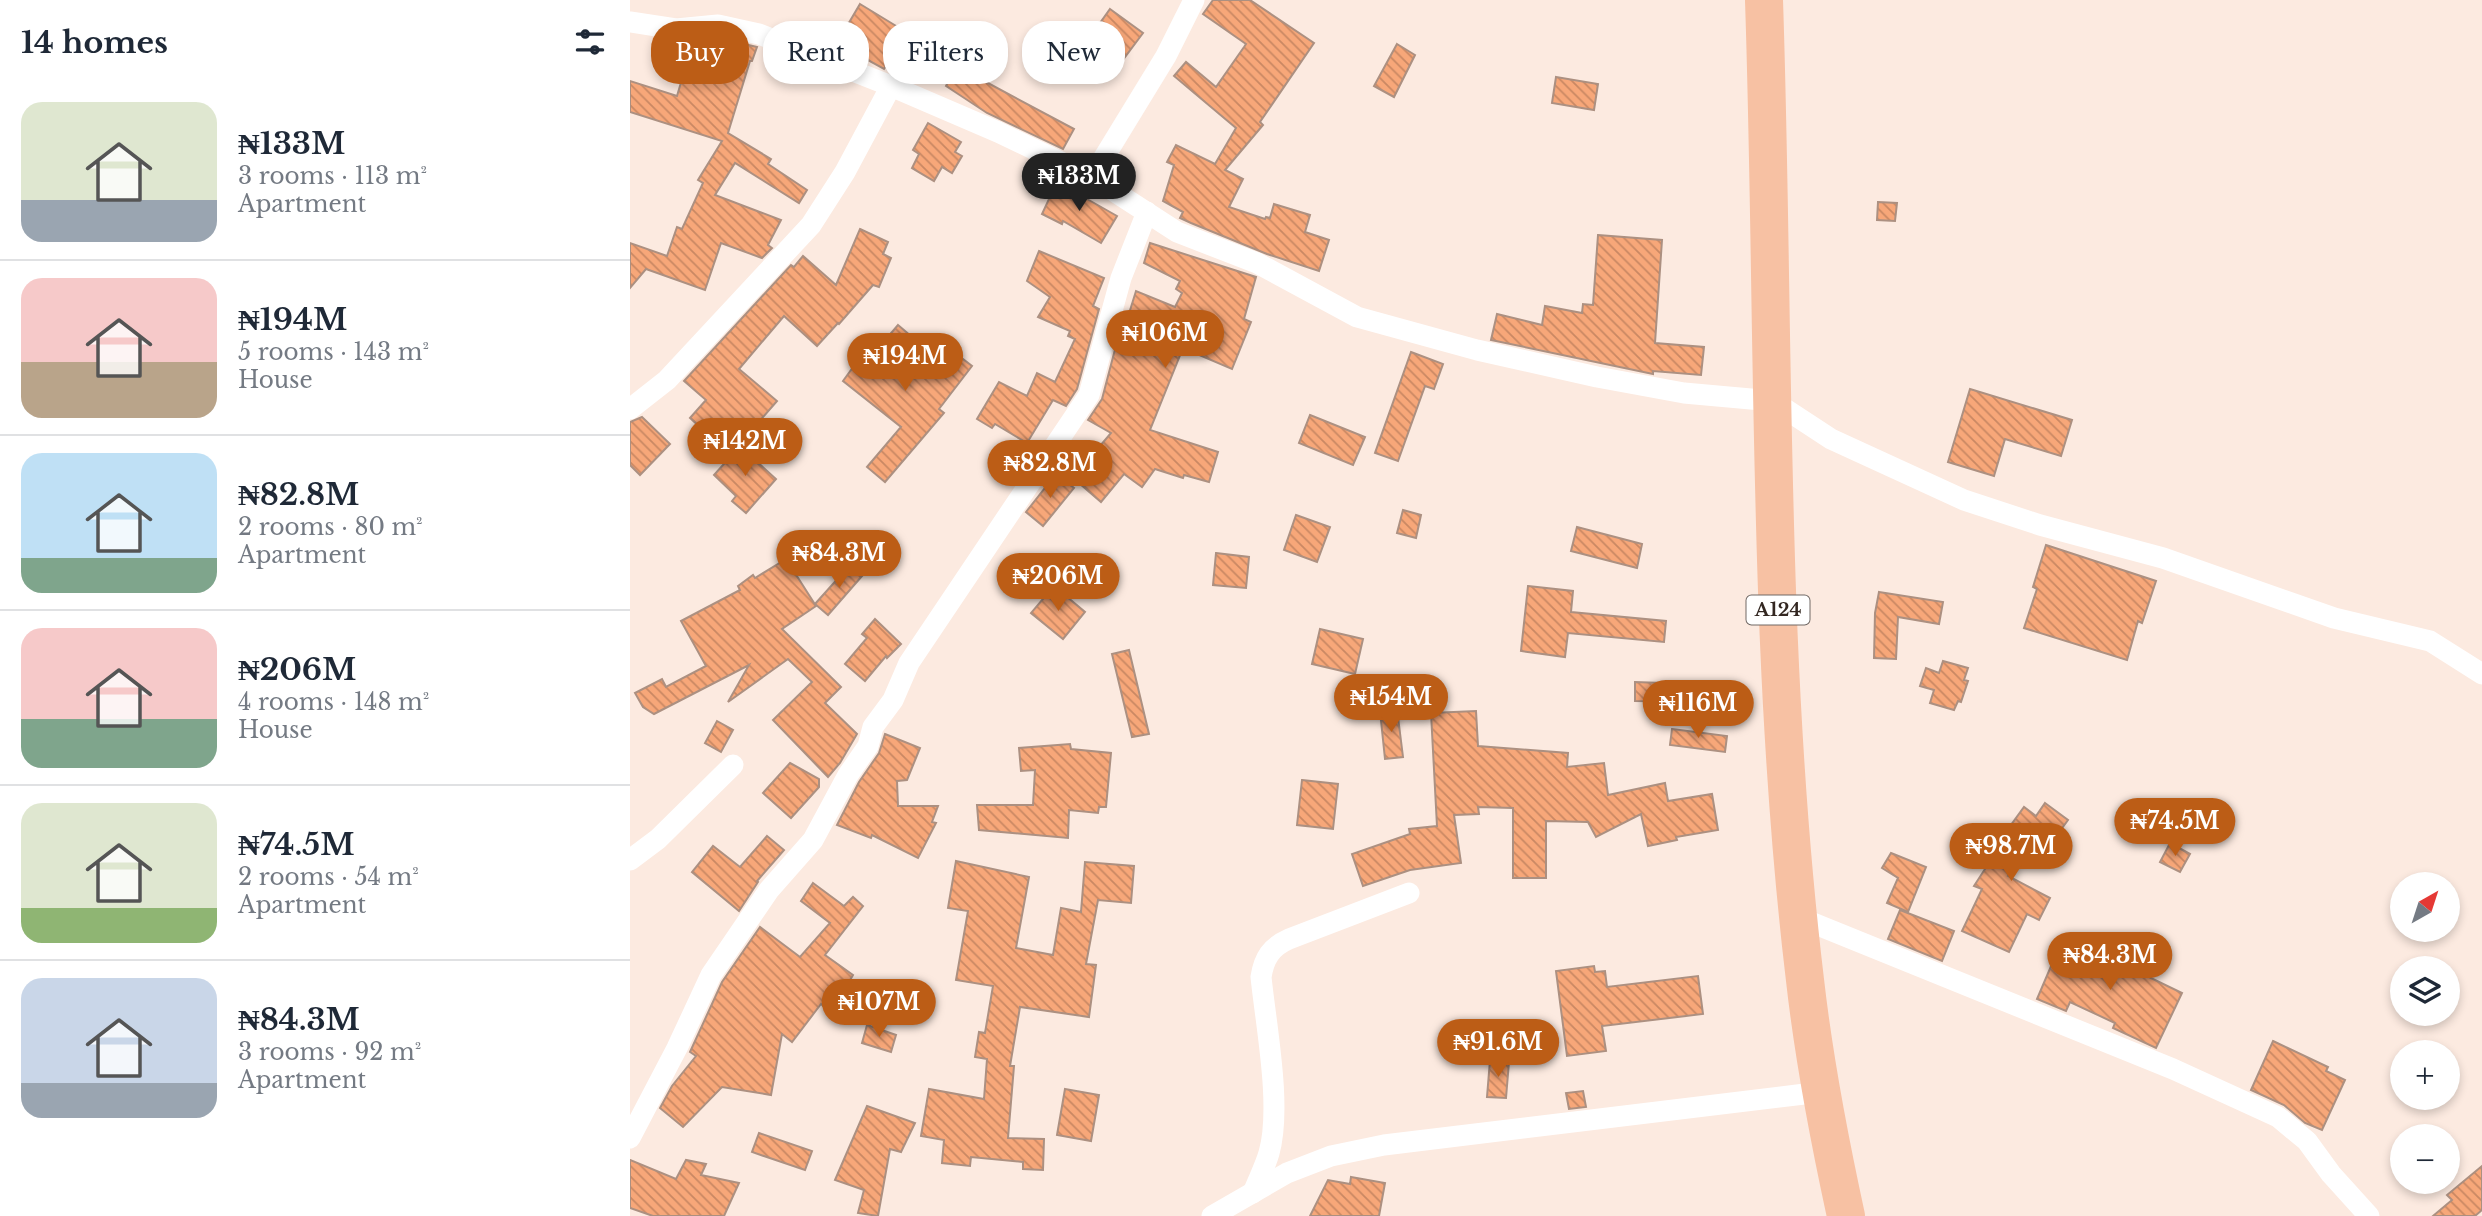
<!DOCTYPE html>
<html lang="en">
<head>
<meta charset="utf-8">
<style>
	body { margin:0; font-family:"Libre Baskerville",serif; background:#f6f6f7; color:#1f2937; height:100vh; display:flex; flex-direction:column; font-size:26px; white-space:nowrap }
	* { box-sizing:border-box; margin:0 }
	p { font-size:23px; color:#747a83 }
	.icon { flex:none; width:38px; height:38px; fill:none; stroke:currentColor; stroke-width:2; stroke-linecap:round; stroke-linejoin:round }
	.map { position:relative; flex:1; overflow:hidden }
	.panel { display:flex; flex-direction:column; background:#fff; width:630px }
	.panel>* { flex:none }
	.top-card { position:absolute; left:21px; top:21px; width:665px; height:63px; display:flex; gap:14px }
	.needle { width:46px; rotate:39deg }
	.buttons { position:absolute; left:1760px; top:872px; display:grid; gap:14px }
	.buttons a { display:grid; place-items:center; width:70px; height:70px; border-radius:50%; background:#fff; box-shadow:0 4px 10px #0003; font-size:35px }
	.price { position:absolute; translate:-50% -60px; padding:0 16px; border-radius:24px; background:#bc5d16; color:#fff; font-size:23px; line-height:46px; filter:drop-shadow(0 2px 4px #0008) }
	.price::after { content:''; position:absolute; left:50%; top:42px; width:21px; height:16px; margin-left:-10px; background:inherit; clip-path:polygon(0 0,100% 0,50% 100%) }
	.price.on { background:#222; color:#fff }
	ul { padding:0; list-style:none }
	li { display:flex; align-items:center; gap:21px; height:175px; padding:0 21px }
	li+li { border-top:2px solid #e0e1e3 }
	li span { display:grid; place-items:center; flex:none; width:196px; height:140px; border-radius:21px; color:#555 }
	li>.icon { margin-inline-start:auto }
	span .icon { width:84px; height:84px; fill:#fffc; stroke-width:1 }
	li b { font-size:30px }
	h2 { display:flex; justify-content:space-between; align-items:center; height:84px; padding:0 21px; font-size:30px }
	.chip { padding:0 24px; border-radius:28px; background:#fff; box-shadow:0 4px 10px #0003; font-size:24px; line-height:63px }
	.chip.on { background:#bc5d16; color:#fff }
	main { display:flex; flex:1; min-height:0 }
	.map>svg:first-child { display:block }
	.building { fill:url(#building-back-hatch); stroke:#ac9081; stroke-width:2 }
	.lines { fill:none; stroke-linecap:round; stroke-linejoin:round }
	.street { stroke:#fff; stroke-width:21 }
	.highway { stroke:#f7c1a3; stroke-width:38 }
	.labels { text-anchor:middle; stroke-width:5; stroke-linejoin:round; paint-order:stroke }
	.shield { fill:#fff; stroke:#706864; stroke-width:2 }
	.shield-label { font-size:18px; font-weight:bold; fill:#332721 }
</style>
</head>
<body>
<main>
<section class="panel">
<h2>14 homes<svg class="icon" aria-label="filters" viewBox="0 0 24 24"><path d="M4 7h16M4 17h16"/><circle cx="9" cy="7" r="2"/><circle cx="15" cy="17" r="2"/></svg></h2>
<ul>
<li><span style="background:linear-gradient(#dfe7d0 70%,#9aa5b1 0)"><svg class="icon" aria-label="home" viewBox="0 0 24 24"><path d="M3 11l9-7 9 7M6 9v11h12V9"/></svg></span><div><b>₦133M</b><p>3 rooms · 113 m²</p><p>Apartment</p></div></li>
<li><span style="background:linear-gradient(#f6c9c9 60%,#b9a48a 0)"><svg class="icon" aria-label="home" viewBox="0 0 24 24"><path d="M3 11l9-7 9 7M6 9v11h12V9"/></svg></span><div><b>₦194M</b><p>5 rooms · 143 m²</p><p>House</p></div></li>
<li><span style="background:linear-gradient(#bfe0f5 75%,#7fa58c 0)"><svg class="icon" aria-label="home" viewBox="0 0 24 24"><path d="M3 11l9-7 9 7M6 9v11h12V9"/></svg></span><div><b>₦82.8M</b><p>2 rooms · 80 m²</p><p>Apartment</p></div></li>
<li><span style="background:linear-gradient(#f6c9c9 65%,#7fa58c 0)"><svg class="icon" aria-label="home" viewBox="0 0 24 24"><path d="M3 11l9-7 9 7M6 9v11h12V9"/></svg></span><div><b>₦206M</b><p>4 rooms · 148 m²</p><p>House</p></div></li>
<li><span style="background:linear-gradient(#dfe7d0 75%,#8fb573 0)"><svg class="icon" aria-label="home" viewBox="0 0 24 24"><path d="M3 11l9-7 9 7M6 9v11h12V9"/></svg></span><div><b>₦74.5M</b><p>2 rooms · 54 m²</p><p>Apartment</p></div></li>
<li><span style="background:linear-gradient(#c9d6e8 75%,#9aa5b1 0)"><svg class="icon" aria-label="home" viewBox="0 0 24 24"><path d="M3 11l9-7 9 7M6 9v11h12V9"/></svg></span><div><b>₦84.3M</b><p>3 rooms · 92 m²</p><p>Apartment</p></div></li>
</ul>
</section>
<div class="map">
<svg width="1852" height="1216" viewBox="0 0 1852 1216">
	<defs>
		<pattern id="building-back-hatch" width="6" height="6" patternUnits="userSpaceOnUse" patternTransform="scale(1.75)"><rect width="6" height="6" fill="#f7a779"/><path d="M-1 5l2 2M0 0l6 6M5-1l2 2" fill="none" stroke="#c98863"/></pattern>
	</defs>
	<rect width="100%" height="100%" fill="#fceae0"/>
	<g class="building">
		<polygon points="583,0 620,0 684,43 630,122 633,125 595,170 613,179 599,207 635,219 636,217 640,218 644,204 680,215 675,232 699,240 689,271 637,254 561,223 550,218 553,212 533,201 544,165 537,162 546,145 585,164 606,128 544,76 556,62 586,87 614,47 616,44 573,14"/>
		<polygon points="230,4 276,32 254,69 207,43"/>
		<polygon points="480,9 513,33 492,61 460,37"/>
		<polygon points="334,34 371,58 356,82 444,129 433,149 357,113 316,86 321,77 310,71"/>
		<polygon points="110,43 127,47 122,61 120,61 98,133 141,159 138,164 177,190 169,203 105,163 85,195 151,220 138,245 142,248 132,258 91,243 75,290 16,269 0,288 0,243 37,256 47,227 52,229 73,183 68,180 92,141 0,112 0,81 47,96 55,69 96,81"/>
		<polygon points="767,44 785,55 764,97 744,86"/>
		<polygon points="926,77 968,84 964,110 922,103"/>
		<polygon points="298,123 331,142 325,152 332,156 322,173 312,167 304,181 282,168 289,154 283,150"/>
		<polygon points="427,182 487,216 471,243 433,221 432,224 412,214"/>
		<polygon points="1248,202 1267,203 1265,221 1247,220"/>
		<polygon points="230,229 258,242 253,254 261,258 249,287 243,285 209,324 208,323 187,346 154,316 109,369 147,401 100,455 60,418 76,400 54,381 161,265 164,267 173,256 206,285"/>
		<polygon points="968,235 1032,240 1025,343 1074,347 1071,375 1023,371 1023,374 861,340 867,314 912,325 915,306 952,313 953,304 963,305"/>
		<polygon points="520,243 626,277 614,319 621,322 602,369 553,348 520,430 588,452 579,482 554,475 553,478 525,469 512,487 494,474 471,502 443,478 481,433 458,420 472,399 493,319 497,320 506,291 545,307 552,293 546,289 550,281 514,263"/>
		<polygon points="409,251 474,278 463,306 469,309 447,389 436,406 423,400 397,443 365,424 362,428 347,419 369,382 397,396 407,373 425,382 445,339 438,336 440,331 408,317 420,297 397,281"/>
		<polygon points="268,325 315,365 325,353 342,366 309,409 314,413 255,482 237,467 271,427 213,381 229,359 235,364"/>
		<polygon points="781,352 813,364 804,389 795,386 768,461 745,453"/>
		<polygon points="1340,389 1442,420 1431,456 1375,439 1364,476 1318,462"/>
		<polygon points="680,415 735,437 723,465 669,443"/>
		<polygon points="12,417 40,444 10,475 0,465 0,422"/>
		<polygon points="112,444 126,457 124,459 146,479 116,513 102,501 106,496 84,475"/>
		<polygon points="426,474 444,488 413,526 396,512"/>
		<polygon points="773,510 791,515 786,538 767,533"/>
		<polygon points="666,515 700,527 687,562 654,550"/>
		<polygon points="947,527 1012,544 1007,568 941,551"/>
		<polygon points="1416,545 1526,581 1512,623 1508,621 1497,660 1394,628 1407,589 1403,587"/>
		<polygon points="586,553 619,557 616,588 583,585"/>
		<polygon points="156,559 186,606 152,629 211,687 195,703 227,734 210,763 198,777 143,720 182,682 158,659 98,702 119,665 24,714 13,707 5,693 32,679 36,687 76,666 51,621 110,590 108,586 123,575 125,578"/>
		<polygon points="220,565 232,576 198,615 185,604"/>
		<polygon points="424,586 455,612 433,639 401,613"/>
		<polygon points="898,586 943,591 941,612 1036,621 1034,642 938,633 935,657 891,651"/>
		<polygon points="1249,592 1313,602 1309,624 1268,617 1266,659 1244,658 1245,613"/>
		<polygon points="245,619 271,644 257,658 256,656 235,681 215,664 237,638 232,634"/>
		<polygon points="690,629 733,639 725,674 682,664"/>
		<polygon points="499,650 519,734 502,737 482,654"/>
		<polygon points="1313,661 1338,668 1334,680 1338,681 1331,702 1328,701 1324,710 1300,703 1304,690 1290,686 1296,668 1309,673"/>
		<polygon points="1005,682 1060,684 1060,702 1005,701"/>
		<polygon points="767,709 773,757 755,759 750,711"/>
		<polygon points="846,711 848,746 938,753 937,767 974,763 978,795 1035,783 1038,801 1082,794 1088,830 1046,837 1047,840 1018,846 1011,814 966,837 958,822 916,821 916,878 883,878 883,808 848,807 849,814 824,815 831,863 780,870 733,886 722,854 780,834 779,829 807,826 801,713"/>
		<polygon points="87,721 103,730 91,752 75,743"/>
		<polygon points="1042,729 1097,736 1095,752 1040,745"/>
		<polygon points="255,734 290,748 277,780 267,781 268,806 308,806 302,822 306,823 288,858 242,835 241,838 207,825 229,782 249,753"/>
		<polygon points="440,744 441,749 481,753 476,807 469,807 468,813 439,810 438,838 349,830 347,805 403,805 405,770 391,771 389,748"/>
		<polygon points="160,763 189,779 189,787 161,818 133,793"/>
		<polygon points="672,780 708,784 703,829 667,825"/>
		<polygon points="1415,803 1438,820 1422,842 1407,832 1378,876 1420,898 1409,920 1397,914 1379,952 1332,931 1352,889 1344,886 1383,826 1381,825 1394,807 1406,816"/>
		<polygon points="137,836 154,850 127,881 128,882 109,911 62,872 83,846 110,867"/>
		<polygon points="1540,843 1560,854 1550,872 1530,862"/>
		<polygon points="1261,853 1296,867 1278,912 1257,903 1268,878 1252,868"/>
		<polygon points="326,861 399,877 386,948 423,955 431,908 451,912 455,862 504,866 501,903 468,900 456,964 466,965 459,1017 390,1007 380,1066 384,1066 378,1138 414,1139 413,1170 393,1169 393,1162 341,1157 340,1166 312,1163 314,1140 291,1136 299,1089 354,1099 357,1059 345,1057 349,1032 355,1033 363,986 326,980 338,911 318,908"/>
		<polygon points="183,883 214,906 223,897 233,906 195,955 223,975 201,1013 191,1004 162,1042 152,1034 141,1095 92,1087 53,1127 30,1108 42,1086 66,1056 60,1052 92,982 130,927 170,957 200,923 171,901"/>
		<polygon points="1270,910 1324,931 1312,961 1258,939"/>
		<polygon points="1433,938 1497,963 1496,966 1552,993 1526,1048 1483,1028 1485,1023 1440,1002 1436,1011 1407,999"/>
		<polygon points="964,966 965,972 975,971 977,987 1068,976 1073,1014 972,1026 976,1051 937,1056 926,971"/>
		<polygon points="237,1025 266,1035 261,1052 232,1043"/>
		<polygon points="1643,1041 1698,1067 1696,1071 1715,1080 1692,1130 1675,1123 1654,1105 1621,1090"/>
		<polygon points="860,1060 879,1062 876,1098 857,1097"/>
		<polygon points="435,1089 469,1095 461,1141 427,1135"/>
		<polygon points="953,1091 956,1107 939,1109 936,1093"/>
		<polygon points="237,1106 285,1123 271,1152 260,1149 248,1216 228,1213 234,1190 205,1180"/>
		<polygon points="129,1133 182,1151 175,1170 122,1152"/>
		<polygon points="0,1160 46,1179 56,1160 76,1164 71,1175 109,1183 94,1216 23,1216 0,1208"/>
		<polygon points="1852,1166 1852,1210 1845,1216 1803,1216 1822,1200 1817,1195"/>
		<polygon points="721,1177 755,1183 749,1216 680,1216 698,1180 720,1184"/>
	</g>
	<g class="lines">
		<g class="street">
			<polyline points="0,22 46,29 88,25 129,34 261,86 368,132 462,177 547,232 627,263 727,317 847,350 967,377 1054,393 1143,401 1201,439 1334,500 1410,525 1533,558 1704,618 1800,641 1852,674"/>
			<polyline points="462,177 536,56 564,0"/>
			<polyline points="0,409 37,380 181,225 215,172 261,86"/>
			<polyline points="0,860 28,839 103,765"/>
			<polyline points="1168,917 1543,1069 1648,1117 1677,1141 1701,1174 1739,1216"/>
			<polyline points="0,1138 47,1048 81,975 139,890 183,840 218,775 238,746 243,727 263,700 279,663 459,395 491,278 517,212"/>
			<path d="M623,1193c5,-13 12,-26 16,-40 13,-46 -3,-127 -8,-176 3,-19 10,-30 28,-38l120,-46"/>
			<polyline points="582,1216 657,1173 701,1156 754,1145 1191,1092"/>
		</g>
		<path class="highway" d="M1134,0c11,327 2,655 41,980 9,80 24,158 41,236"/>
	</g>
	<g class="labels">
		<rect class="shield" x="1116.5" y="595.5" width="63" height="29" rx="5"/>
		<g class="shield-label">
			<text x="1148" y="616">A124</text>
		</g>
	</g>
</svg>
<div class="buttons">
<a><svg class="needle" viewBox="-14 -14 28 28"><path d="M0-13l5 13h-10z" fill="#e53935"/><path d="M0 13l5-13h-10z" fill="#747a83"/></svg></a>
<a><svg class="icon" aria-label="layers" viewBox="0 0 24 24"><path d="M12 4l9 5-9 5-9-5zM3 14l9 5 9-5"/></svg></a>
<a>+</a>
<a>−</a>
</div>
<b class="price on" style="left:449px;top:213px">₦133M</b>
<b class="price" style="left:535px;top:370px">₦106M</b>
<b class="price" style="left:275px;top:393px">₦194M</b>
<b class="price" style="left:115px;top:478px">₦142M</b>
<b class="price" style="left:420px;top:500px">₦82.8M</b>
<b class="price" style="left:209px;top:590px">₦84.3M</b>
<b class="price" style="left:428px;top:613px">₦206M</b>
<b class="price" style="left:761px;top:734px">₦154M</b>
<b class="price" style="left:1068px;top:740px">₦116M</b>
<b class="price" style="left:1545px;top:858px">₦74.5M</b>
<b class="price" style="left:1381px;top:883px">₦98.7M</b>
<b class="price" style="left:1480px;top:992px">₦84.3M</b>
<b class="price" style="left:249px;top:1039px">₦107M</b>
<b class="price" style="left:868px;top:1079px">₦91.6M</b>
<div class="top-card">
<a class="chip on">Buy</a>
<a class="chip">Rent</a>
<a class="chip">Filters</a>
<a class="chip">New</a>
</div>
</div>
</main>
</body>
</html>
